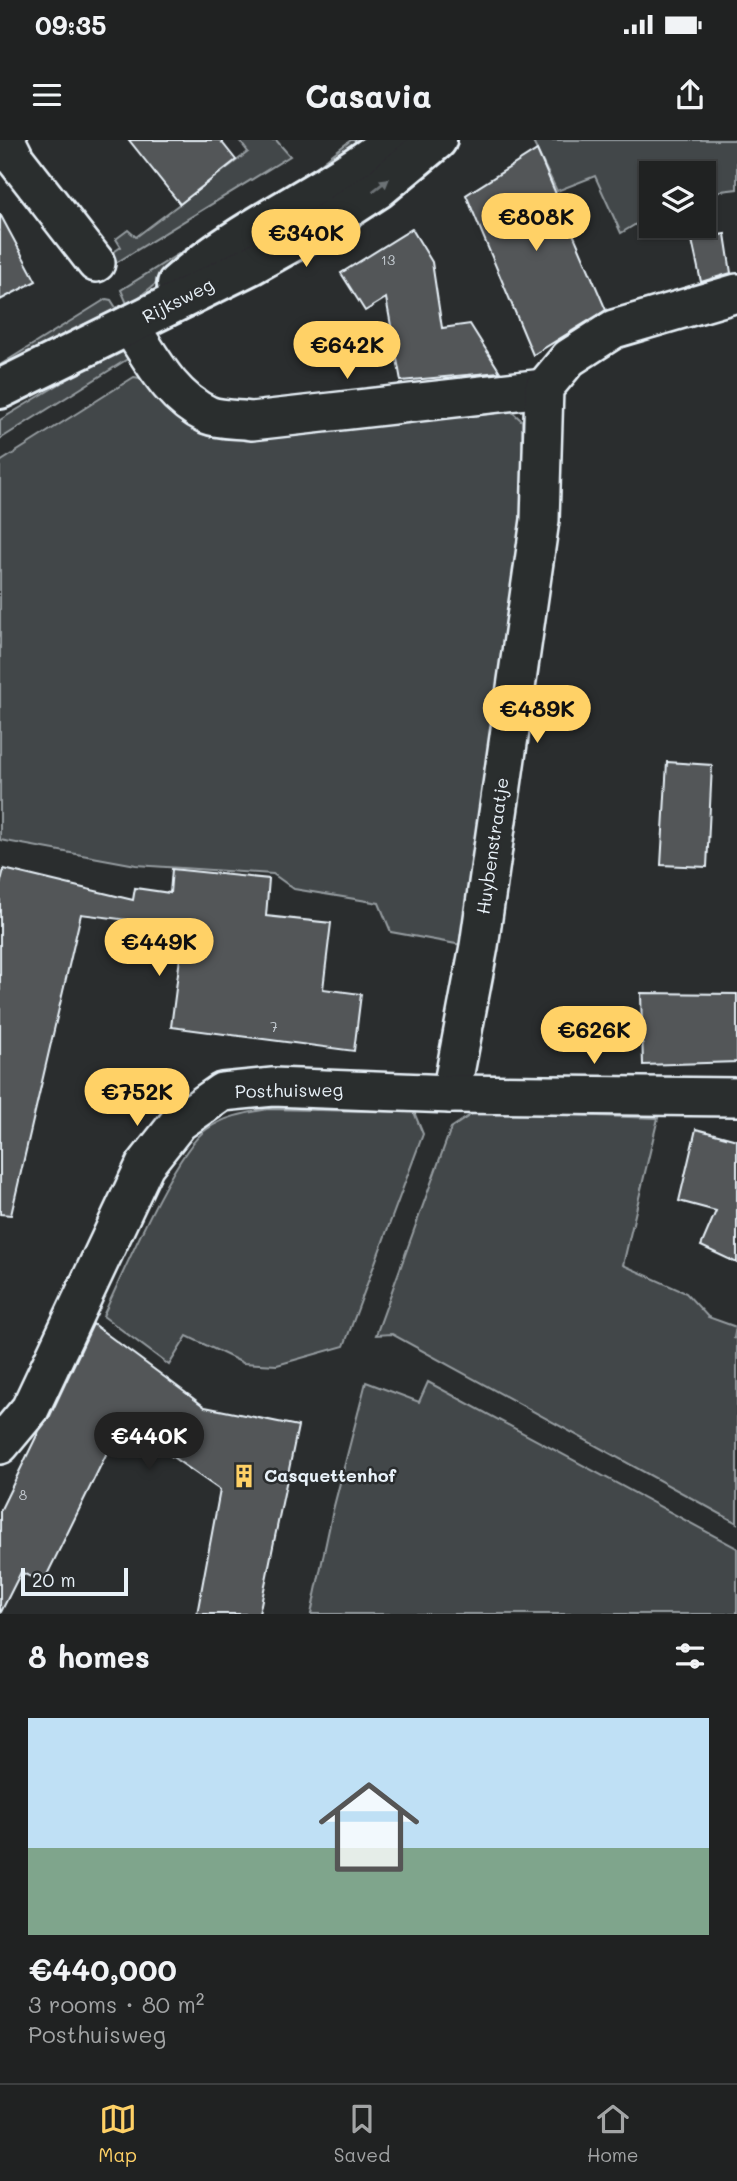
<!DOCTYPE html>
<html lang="en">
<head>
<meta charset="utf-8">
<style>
	body { margin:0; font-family:Mali,sans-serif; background:#2d2f2f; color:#f1f3f6; height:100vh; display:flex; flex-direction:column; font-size:26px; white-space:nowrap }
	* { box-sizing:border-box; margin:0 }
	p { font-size:23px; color:#a2a4a5 }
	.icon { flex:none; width:38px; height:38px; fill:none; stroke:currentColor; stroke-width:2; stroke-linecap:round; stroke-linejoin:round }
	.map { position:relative; height:1474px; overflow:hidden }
	.panel { display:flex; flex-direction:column; background:#202222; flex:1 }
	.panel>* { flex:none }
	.fabs { position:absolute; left:639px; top:21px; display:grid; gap:14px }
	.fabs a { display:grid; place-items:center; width:77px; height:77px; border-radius:0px; background:#202222; box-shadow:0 2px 5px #0004,0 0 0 2px #3d3f40; font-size:35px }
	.scale { position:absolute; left:21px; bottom:18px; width:107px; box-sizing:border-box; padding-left:7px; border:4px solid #e8f1f8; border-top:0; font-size:19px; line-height:24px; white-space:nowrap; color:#e8f1f8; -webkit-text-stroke:5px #2a2d2e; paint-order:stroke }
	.price { position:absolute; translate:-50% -60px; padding:0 16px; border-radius:24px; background:#ffd166; color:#111; font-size:23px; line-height:46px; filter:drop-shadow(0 2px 4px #0008) }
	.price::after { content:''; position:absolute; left:50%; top:42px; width:21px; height:16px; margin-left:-10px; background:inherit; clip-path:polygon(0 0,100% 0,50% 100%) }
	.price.selected { background:#222; color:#fff }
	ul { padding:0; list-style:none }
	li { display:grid; align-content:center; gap:14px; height:371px; padding:0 28px }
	li span { display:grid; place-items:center; height:217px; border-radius:0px; color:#555 }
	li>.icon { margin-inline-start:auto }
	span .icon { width:126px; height:126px; fill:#fffc; stroke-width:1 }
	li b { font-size:30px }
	h2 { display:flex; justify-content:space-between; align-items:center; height:84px; padding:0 28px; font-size:30px }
	.status { display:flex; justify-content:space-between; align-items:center; height:49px; padding:0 35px; background:#202222; direction:ltr }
	.status svg { height:19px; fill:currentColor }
	header { display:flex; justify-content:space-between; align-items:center; height:91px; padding:0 28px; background:#202222; font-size:32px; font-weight:700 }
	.dock { display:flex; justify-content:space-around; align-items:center; height:98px; border-top:2px solid #3d3f40; background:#202222; font-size:19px; color:#a2a4a5 }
	.dock a { display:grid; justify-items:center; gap:4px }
	.dock .selected { color:#ffd166 }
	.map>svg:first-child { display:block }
	.green { fill:#424648; stroke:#959ca0; stroke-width:2 }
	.building { fill:#535759; stroke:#e8f1f8; stroke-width:2 }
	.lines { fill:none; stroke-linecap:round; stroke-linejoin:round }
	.minor-casing { stroke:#e8f1f8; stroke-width:42 }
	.secondary-casing { stroke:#e8f1f8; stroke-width:44 }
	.minor { stroke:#2a2d2e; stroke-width:37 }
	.secondary { stroke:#2a2d2e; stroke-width:38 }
	.oneway { fill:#6c7275 }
	.labels { text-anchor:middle; stroke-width:5; stroke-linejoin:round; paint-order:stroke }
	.number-label { font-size:14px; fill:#c3cad0 }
	.street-label { font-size:18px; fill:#e8f1f8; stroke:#2a2d2e }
	.poi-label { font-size:18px; font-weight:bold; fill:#e8f1f8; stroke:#2a2d2e; text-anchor:start }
</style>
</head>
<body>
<div class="status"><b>09:35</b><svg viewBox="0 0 49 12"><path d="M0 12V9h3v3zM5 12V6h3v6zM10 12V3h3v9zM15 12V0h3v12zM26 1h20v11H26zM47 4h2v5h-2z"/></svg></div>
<header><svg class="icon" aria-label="menu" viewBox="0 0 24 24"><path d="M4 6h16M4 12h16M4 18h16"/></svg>Casavia<svg class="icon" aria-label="share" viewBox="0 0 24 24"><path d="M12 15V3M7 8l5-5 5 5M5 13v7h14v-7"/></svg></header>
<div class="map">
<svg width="737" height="1474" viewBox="0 0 737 1474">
	<rect width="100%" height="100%" fill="#2a2d2e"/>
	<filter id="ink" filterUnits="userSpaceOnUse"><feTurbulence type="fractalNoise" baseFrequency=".0143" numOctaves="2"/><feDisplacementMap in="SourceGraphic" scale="14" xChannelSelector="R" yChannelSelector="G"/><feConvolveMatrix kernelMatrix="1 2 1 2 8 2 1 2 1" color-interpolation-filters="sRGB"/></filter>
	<g filter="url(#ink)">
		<g class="green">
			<polygon points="239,0 276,0 290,16 106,129 100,121 121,107 116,99 128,90 136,97 248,12"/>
			<polygon points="351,0 356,0 364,9 169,133 128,166 121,150 311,31"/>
			<polygon points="532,0 737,0 737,49 704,53 704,33 651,33 651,75 621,93 595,36 557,51"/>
			<polygon points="106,159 111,160 118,171 0,237 0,225"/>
			<polygon points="134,199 137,213 0,299 0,280"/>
			<polygon points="134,237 151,240 183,267 508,268 522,281 524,378 462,805 391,792 379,763 294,749 273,734 136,725 0,700 0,322"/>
			<path d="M268,969l146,3 9,22 -79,212 -67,19 -34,-2 -56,-27 -18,29 -66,-49c19,-40 72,-166 104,-187 19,-13 39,-16 61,-20z"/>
			<polygon points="475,972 658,978 623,1125 686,1153 708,1177 736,1187 734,1198 737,1199 737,1383 392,1194 376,1195 451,988"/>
			<polygon points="366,1242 419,1262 428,1242 737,1408 737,1474 311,1474 333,1370"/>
		</g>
		<g class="building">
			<polygon points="129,0 220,0 236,20 180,64"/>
			<polygon points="537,10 606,170 533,215 466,55"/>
			<polygon points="0,74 36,141 0,160"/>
			<polygon points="412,89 432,122 442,188 470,184 500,232 401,241 386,158 365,171 341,133"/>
			<polygon points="725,94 731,133 701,142 692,100"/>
			<polygon points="667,622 712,625 707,727 661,725"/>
			<polygon points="4,729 133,760 135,748 170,753 172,729 269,739 266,776 331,783 323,849 361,854 354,911 171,887 184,787 81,774 11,1075 0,1074 0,745"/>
			<polygon points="641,853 737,854 737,922 643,925"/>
			<polygon points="696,989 737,1000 737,1123 701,1106 716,1071 679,1061"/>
			<polygon points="93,1184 205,1267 298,1286 259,1474 197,1474 220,1350 122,1282 43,1443 21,1432 0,1474 0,1371 39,1291 49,1278"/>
		</g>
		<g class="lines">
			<g class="minor-casing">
				<g id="minor">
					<polyline points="6,0 16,20 96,123"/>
					<path d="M130,186c22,33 40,71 78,89 12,5 31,4 44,6l292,-33"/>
					<polyline points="451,954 479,806 540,380 544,248 569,218 614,189 737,153"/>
					<polyline points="0,1305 30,1269 145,1025 179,982 222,952 273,947 451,954 737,957"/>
				</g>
			</g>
			<g class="secondary-casing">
				<g id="secondary">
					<path d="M177,144c65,-58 148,-90 216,-144"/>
					<polyline points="0,249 251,125 324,84 378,49 437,0"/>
				</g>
			</g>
			<use href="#minor" class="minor"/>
			<use href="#secondary" class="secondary"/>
		</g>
		<defs><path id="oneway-solid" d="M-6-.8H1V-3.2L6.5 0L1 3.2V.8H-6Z" transform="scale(1.75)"/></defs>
		<use class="oneway" href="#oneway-solid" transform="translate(381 45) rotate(-38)"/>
	</g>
	<defs>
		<g id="building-bare" transform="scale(1.89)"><path d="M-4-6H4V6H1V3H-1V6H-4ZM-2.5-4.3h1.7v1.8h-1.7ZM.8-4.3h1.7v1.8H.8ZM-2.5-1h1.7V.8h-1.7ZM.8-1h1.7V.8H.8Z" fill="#ffd166" stroke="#2a2d2e" stroke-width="2.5" paint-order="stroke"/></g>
	</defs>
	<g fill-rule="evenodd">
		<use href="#building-bare" x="244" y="1336"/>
	</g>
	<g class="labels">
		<g class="number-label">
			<text x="388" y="125">13</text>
			<text x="274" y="892">7</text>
			<text x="23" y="1360">8</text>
		</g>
		<g class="street-label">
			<text transform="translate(178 161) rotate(-27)" y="6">Rijksweg</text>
			<text transform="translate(493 706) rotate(-82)" y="6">Huybenstraatje</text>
			<text transform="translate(289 951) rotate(-1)" y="6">Posthuisweg</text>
		</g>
		<g class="poi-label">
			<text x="264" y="1342">Casquettenhof</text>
		</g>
	</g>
</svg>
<div class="fabs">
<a><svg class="icon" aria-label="layers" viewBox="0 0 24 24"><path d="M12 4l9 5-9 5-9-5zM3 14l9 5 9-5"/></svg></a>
</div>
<div class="scale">20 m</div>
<b class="price" style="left:536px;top:113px">€808K</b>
<b class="price" style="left:306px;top:129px">€340K</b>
<b class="price" style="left:347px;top:241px">€642K</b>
<b class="price" style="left:537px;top:605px">€489K</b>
<b class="price" style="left:159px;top:838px">€449K</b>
<b class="price" style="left:594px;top:926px">€626K</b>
<b class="price" style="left:137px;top:988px">€752K</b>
<b class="price selected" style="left:149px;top:1332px">€440K</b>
</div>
<section class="panel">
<h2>8 homes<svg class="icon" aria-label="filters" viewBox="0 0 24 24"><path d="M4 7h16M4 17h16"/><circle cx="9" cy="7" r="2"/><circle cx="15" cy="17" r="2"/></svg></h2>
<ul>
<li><span style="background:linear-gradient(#bfe0f5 60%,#7fa58c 0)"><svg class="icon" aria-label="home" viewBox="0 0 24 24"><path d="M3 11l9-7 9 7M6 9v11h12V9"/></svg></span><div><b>€440,000</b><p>3 rooms · 80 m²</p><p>Posthuisweg</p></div></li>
</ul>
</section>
<nav class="dock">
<a class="selected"><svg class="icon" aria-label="map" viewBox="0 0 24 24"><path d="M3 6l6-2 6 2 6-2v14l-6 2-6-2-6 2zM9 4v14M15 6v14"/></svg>Map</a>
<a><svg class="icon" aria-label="saved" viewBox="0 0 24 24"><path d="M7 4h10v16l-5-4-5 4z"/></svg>Saved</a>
<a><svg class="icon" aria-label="home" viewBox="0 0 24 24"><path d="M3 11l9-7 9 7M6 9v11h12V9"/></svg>Home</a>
</nav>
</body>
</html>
